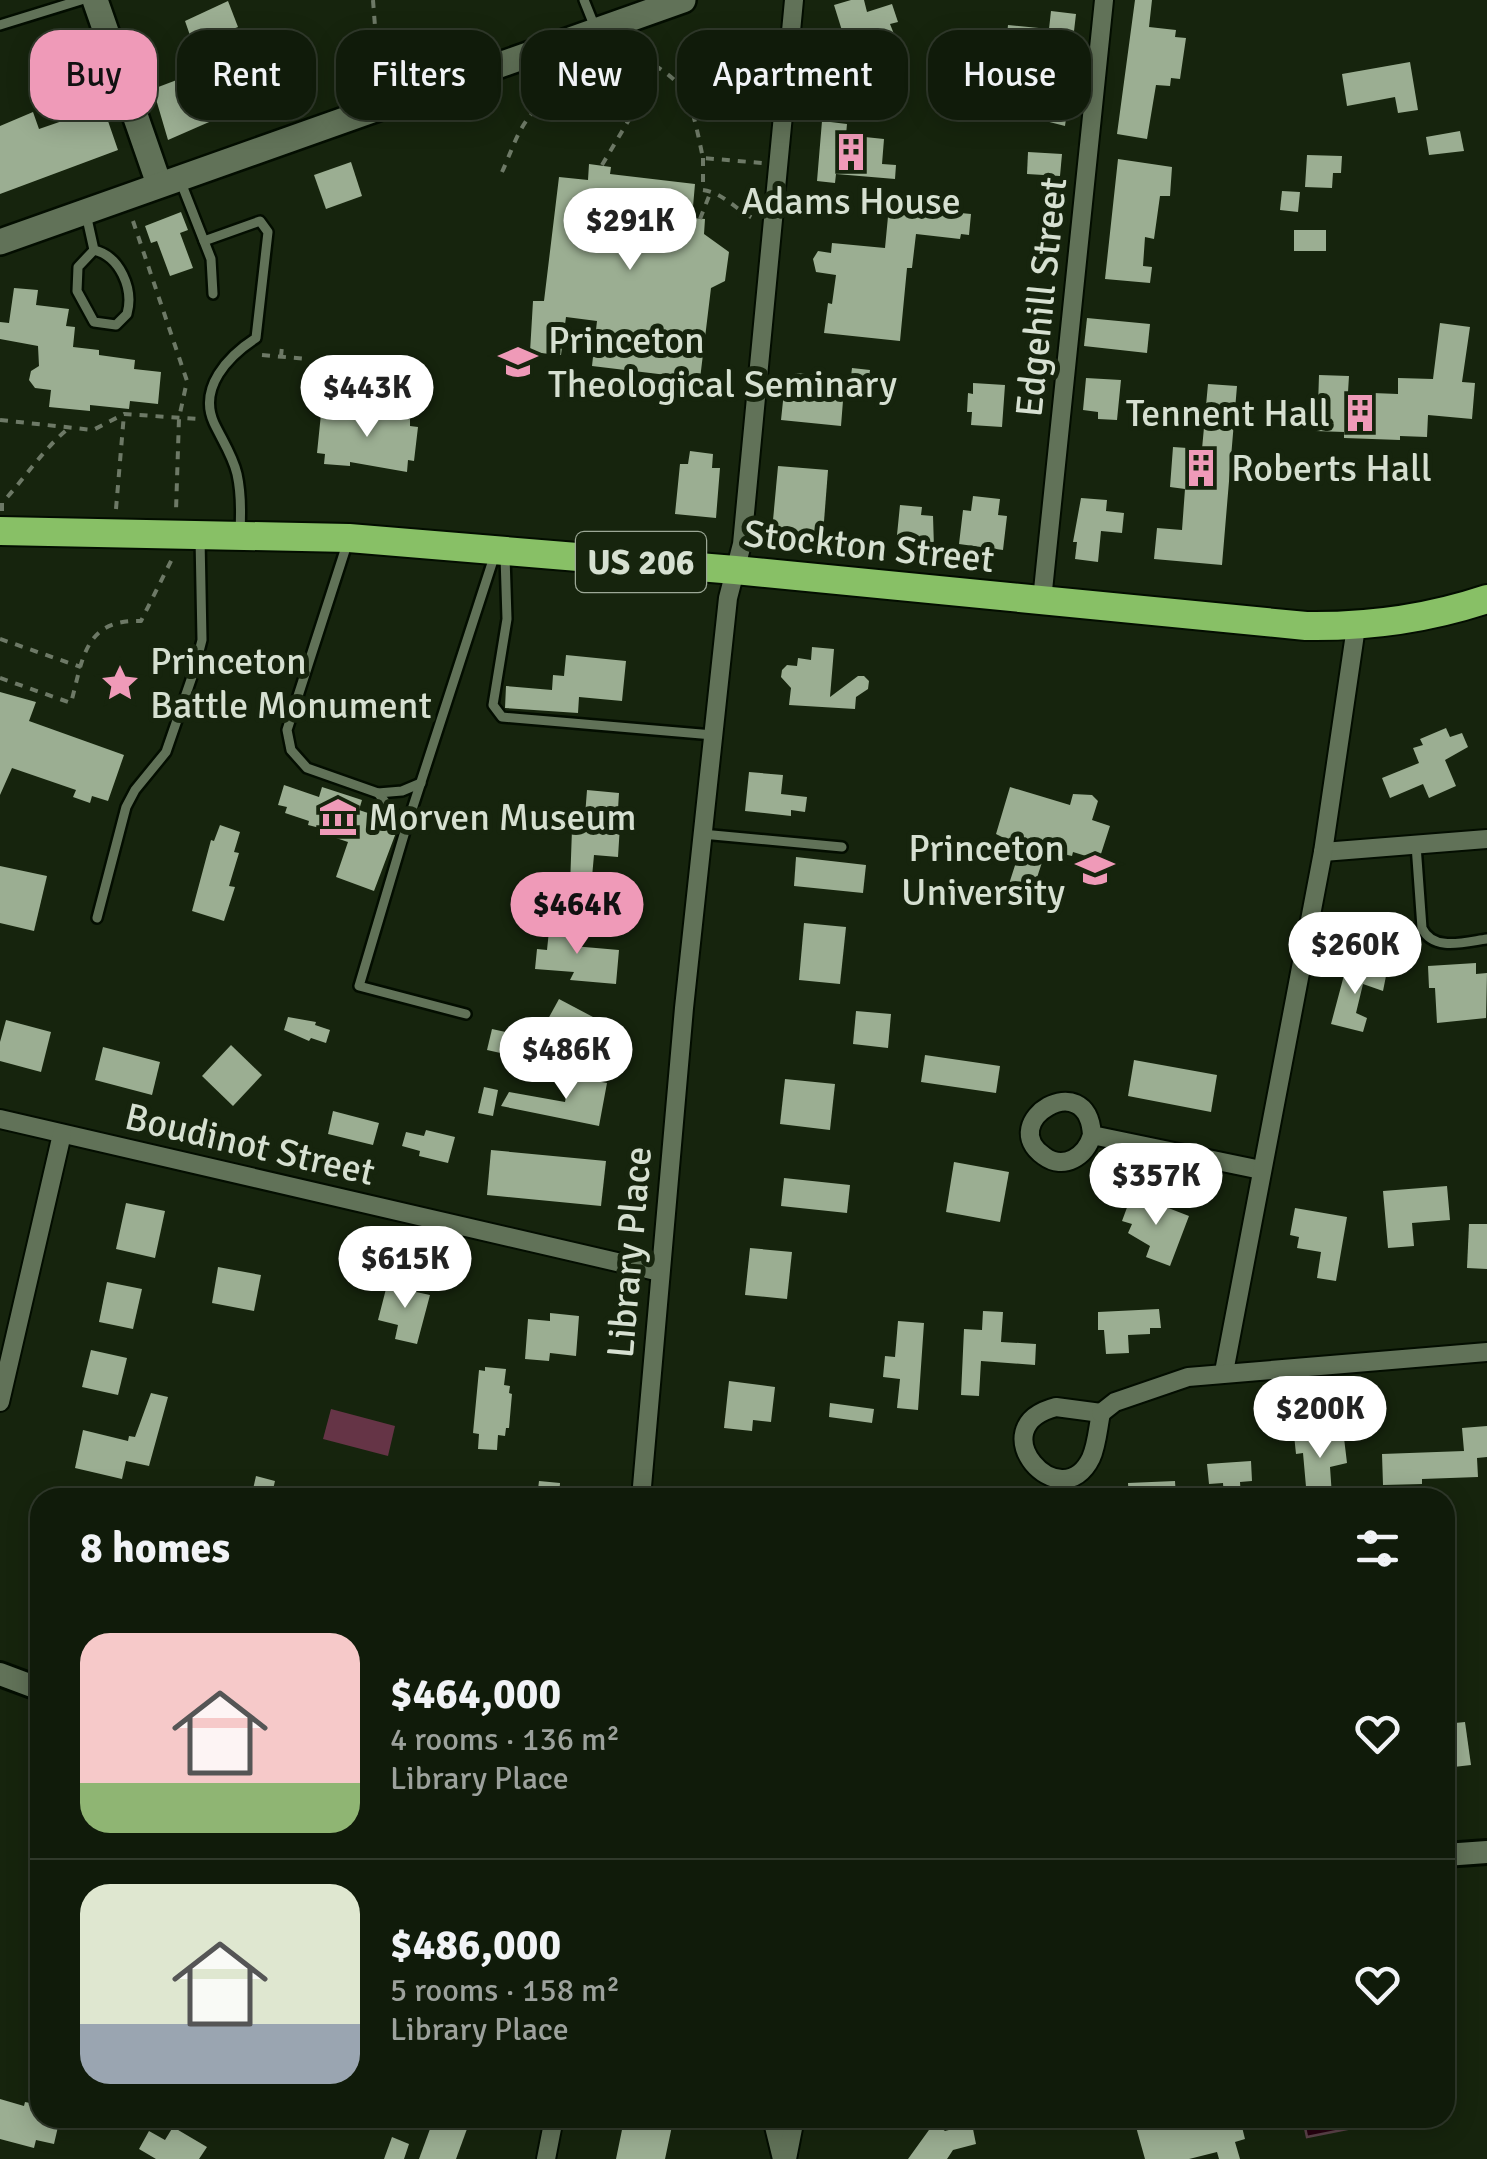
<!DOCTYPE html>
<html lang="en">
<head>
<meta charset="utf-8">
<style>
	body { margin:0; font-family:Signika,sans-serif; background:#1e2818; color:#f1f3f6; height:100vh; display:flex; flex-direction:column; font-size:38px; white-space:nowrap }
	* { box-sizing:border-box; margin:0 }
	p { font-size:32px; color:#9ca19c }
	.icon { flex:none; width:55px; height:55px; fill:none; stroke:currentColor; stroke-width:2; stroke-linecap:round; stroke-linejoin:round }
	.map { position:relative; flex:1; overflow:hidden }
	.side { position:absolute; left:30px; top:1488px; width:1425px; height:640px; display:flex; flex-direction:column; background:#101b0a; border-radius:30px; box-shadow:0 5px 25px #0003,0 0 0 2px #30392b }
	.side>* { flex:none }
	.guide { position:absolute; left:30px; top:30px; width:1428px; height:90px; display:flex; gap:20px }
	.price { position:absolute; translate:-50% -85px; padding:0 22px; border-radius:35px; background:#fff; color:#222; font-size:32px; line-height:65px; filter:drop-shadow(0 2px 5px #0008) }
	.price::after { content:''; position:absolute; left:50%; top:60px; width:30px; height:22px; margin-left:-15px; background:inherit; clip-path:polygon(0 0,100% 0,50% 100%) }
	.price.selected { background:#ef9ab8; color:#111 }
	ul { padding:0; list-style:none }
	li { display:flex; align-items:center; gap:30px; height:250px; padding:0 50px }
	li+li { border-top:2px solid #30392b }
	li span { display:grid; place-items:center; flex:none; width:280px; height:200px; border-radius:30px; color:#555 }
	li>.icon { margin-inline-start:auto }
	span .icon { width:120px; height:120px; fill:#fffc; stroke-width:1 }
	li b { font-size:42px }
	h2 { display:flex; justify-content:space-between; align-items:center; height:120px; padding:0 50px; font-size:42px }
	.chip { padding:0 35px; border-radius:30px; background:#101b0a; box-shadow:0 5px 25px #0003,0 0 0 2px #30392b; font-size:35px; line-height:90px }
	.chip.selected { background:#ef9ab8; color:#111 }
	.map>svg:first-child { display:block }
	.green { fill:#653446 }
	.water { fill:#270010; stroke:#5c434a; stroke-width:2.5 }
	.building { fill:#9bae92 }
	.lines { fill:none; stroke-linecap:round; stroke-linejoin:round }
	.service-casing { stroke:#030d00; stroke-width:14 }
	.minor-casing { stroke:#030d00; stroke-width:22 }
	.tertiary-casing { stroke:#030d00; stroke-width:28 }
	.secondary-casing { stroke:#030d00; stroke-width:30 }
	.trunk-casing { stroke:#030d00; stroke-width:32 }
	.path { stroke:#6d7966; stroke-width:4; stroke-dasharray:8 8; stroke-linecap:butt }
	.service { stroke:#617258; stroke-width:9 }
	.minor { stroke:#617258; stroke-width:18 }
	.tertiary { stroke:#617258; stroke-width:22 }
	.secondary { stroke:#617258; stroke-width:25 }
	.trunk { stroke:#88c066; stroke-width:28 }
	.labels { text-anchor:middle; stroke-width:10; stroke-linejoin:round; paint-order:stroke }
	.shield { fill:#16240d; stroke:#9ca896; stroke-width:2.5 }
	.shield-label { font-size:35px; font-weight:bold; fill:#d6e0d1 }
	.poi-label { font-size:38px; fill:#d6e0d1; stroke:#16240d; text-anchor:start }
	.street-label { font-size:38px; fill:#d6e0d1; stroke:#16240d }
</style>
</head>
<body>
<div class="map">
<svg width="1487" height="2159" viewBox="0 0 1487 2159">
	<rect width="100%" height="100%" fill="#16240d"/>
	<polygon class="green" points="331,1409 395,1426 388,1456 323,1439"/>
	<polygon class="water" points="1303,2118 1344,2118 1347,2129 1307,2137"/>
	<g class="building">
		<polygon points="851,0 864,0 867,12 892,4 898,22 890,24 894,34 881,38 892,74 878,78 869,46 849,53 834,5"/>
		<polygon points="1135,0 1152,0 1149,27 1176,30 1175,37 1186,38 1180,79 1171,78 1170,86 1156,85 1147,139 1117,134"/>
		<polygon points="228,1 238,27 193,44 185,21"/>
		<polygon points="1051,11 1076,14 1071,57 1053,55 1053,50 1006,45 1008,25 1049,29"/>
		<polygon points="259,36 269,63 279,59 286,77 277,81 283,94 215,115 216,119 168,140 153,89 211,67 217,82 246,70 236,46"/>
		<polygon points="1410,62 1418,110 1398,113 1395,97 1347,106 1342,74"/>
		<polygon points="99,95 118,150 0,194 0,126 33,112 39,129 68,119 65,111"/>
		<polygon points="1036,98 1068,104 1065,126 1026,116 1028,99"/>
		<polygon points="822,121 847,124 846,135 884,139 882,164 896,165 895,179 836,174 835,183 817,181"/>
		<polygon points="1460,131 1464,151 1429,155 1426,137"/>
		<polygon points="1028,152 1062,154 1060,176 1027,174"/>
		<polygon points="1307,155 1342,156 1341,173 1333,173 1332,188 1305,187"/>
		<polygon points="1118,159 1172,167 1170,196 1160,196 1154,239 1145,237 1143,266 1152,267 1150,283 1105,279"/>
		<polygon points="351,162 362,196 326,209 314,175"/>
		<polygon points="589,164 611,167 610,174 695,184 692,218 705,219 704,234 729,252 725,281 711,288 700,379 592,366 597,321 566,317 561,355 530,352 533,301 544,301 559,177 588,180"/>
		<polygon points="1282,191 1300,192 1298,212 1280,210"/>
		<polygon points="889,206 971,214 969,235 961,234 960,239 916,234 912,268 907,268 900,341 824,333 828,303 832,304 836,275 816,272 813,259 818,251 831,253 832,243 885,248"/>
		<polygon points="181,212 188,230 180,233 193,268 170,276 157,241 151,243 145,226"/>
		<rect x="1294" y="230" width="32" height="21"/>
		<polygon points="14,288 38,290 36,305 69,309 66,326 75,327 73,347 99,350 99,355 135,360 134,369 161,372 158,404 130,401 129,409 90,405 90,411 49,407 51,390 35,388 29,380 31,371 39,366 38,346 0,339 0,322 9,323"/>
		<polygon points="1087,318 1150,324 1147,353 1084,346"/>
		<polygon points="1440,323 1470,327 1462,382 1475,383 1472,419 1428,415 1427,437 1400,436 1400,440 1344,438 1344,432 1315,431 1315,424 1296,423 1296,420 1291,420 1292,406 1318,406 1319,375 1349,376 1348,392 1398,394 1398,378 1433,379"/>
		<polygon points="852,368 870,370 868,387 850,385"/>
		<polygon points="795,373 816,375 815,385 844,388 841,426 781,420 785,382 794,383"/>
		<polygon points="1086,378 1121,380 1117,420 1098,419 1098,412 1083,410"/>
		<polygon points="973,383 1005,385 1002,427 971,425 972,412 967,412 968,393 973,394"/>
		<polygon points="1208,384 1237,386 1222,565 1154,559 1157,528 1182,530 1185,489 1170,487 1173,447 1202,449"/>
		<polygon points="331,409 354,412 354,415 410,419 410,426 418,427 414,461 408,460 407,472 350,462 350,466 324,464 325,454 317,453 321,414 330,415"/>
		<polygon points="690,451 713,454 712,468 720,468 716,518 675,514 680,464 688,464"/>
		<polygon points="778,466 828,470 822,547 771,542"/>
		<polygon points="973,496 1000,499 998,515 1007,516 1003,550 959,544 963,510 971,511"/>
		<polygon points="1081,498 1107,500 1106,511 1124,513 1122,533 1101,531 1098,562 1075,559 1077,542 1073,542"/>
		<polygon points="900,505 922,507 921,515 933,516 934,548 896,545"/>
		<polygon points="812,647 834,649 830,697 858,676 864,676 869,681 868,689 856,697 855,709 789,705 791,688 781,677 782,670 787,665 797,666 798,658 811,660"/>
		<polygon points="566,655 626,661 622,701 579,697 578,713 505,708 506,686 552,690 553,675 564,676"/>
		<polygon points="0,692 36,702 29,721 124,755 108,801 92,796 90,803 73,797 76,790 12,768 0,795"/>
		<polygon points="1446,728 1450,737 1462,733 1468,747 1445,760 1456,786 1429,798 1423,784 1390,798 1382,778 1419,763 1413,748 1423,745 1420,739"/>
		<polygon points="749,772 783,775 781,794 807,797 805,812 791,810 791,816 745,811"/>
		<polygon points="284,785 319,797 322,787 362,800 359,810 389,820 397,830 374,891 336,877 348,842 324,834 320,828 308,825 309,821 285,813 287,807 278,805"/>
		<polygon points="1010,787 1070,805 1073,794 1092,795 1098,801 1092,820 1110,826 1099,860 1073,852 1072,856 1046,850 1031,896 1015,891 1016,886 1009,884 1019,853 999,846 1002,837 996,834"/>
		<polygon points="587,790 619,793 618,809 621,809 618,857 594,855 591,888 570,886 572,829 584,829"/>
		<polygon points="220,825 240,832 234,852 239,853 229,886 235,887 224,921 192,911 211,840 214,841"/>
		<polygon points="796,857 866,865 863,893 794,886"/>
		<polygon points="0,866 47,876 34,931 0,923"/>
		<polygon points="550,921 575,923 573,946 619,950 616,984 570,980 574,972 535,969 537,949 547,950"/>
		<polygon points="804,923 846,927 840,984 799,980"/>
		<polygon points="1476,963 1476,974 1487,973 1486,1018 1437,1023 1435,988 1429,988 1428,966"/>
		<polygon points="1347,964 1386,976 1383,991 1363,984 1356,1013 1367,1018 1363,1032 1331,1024"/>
		<polygon points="559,999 610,1026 593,1057 542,1030"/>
		<polygon points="856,1011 891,1014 888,1048 853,1044"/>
		<polygon points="288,1017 316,1022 315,1025 330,1030 326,1043 311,1038 309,1041 284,1030"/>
		<polygon points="6,1020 51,1032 41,1072 0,1061 0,1042"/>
		<polygon points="492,1029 510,1033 505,1054 487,1050"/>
		<polygon points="231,1045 262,1075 233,1106 202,1076"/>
		<polygon points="103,1047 160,1062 152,1095 95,1080"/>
		<polygon points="925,1055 1000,1066 996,1093 921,1082"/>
		<polygon points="1134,1060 1217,1075 1211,1112 1128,1096"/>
		<polygon points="570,1076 607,1083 599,1126 501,1106 509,1092 565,1102"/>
		<polygon points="785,1079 835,1084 830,1130 780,1124"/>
		<polygon points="484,1087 498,1090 493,1116 478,1113"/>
		<polygon points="333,1111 379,1123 373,1145 328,1134"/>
		<polygon points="426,1130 455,1137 448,1163 419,1156 420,1151 402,1146 406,1132 424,1136"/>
		<polygon points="491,1150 606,1161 601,1206 487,1195"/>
		<polygon points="954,1162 1009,1172 1000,1222 946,1212"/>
		<polygon points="784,1178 850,1185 847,1213 781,1206"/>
		<polygon points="1447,1186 1450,1220 1412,1223 1414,1246 1388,1248 1383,1191"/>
		<polygon points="1132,1194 1189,1216 1170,1266 1146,1257 1150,1246 1128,1233 1132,1224 1122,1221"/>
		<polygon points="126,1203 165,1211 155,1258 116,1249"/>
		<polygon points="1295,1208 1347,1217 1336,1281 1317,1278 1321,1252 1297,1248 1299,1237 1290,1235"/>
		<polygon points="1469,1224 1487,1224 1487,1269 1467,1268"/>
		<polygon points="750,1248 792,1252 787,1299 745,1295"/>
		<polygon points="218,1267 261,1275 254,1311 212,1303"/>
		<polygon points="402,1281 418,1285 416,1292 430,1295 417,1344 395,1339 398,1325 378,1320 387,1285 400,1288"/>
		<polygon points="107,1282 142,1289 133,1329 99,1322"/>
		<polygon points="1159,1309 1161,1328 1150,1328 1150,1334 1128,1335 1129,1353 1106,1354 1104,1330 1098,1330 1098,1312"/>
		<polygon points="983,1311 1003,1312 1001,1342 1036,1344 1035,1365 981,1361 979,1396 961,1395 964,1329 982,1330"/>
		<polygon points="550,1313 579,1316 576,1356 550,1353 549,1361 525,1359 528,1319 550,1321"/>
		<polygon points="898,1321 924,1323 918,1410 897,1408 900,1379 883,1377 885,1356 895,1357"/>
		<polygon points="91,1350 127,1358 118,1395 82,1387"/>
		<polygon points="485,1367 506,1369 504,1385 510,1386 509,1393 512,1394 509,1428 506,1428 505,1436 498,1435 497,1450 478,1449 479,1434 473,1433 479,1370 485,1371"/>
		<polygon points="729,1381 775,1387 771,1422 753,1420 752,1431 724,1428"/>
		<polygon points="151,1393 168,1397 149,1466 126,1461 122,1479 75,1468 83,1430 128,1441 129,1436 135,1437"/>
		<polygon points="830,1403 874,1409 872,1423 829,1417"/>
		<polygon points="1487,1426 1487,1457 1477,1458 1478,1477 1422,1479 1422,1484 1383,1485 1382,1454 1464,1451 1462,1428"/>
		<polygon points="1336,1432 1337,1439 1344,1438 1347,1463 1330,1467 1332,1496 1307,1498 1303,1453 1296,1454 1294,1435"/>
		<polygon points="1251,1461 1252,1481 1240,1482 1241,1498 1224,1498 1223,1483 1209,1484 1207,1464"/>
		<polygon points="256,1476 275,1481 271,1498 251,1498"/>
		<polygon points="539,1481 560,1483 559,1498 537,1498"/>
		<polygon points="1175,1481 1176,1498 1129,1498 1128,1483"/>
		<polygon points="1465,1722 1471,1765 1445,1768 1445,1724"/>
		<polygon points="0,2099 24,2106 25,2102 40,2105 40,2118 60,2118 54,2144 36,2140 34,2148 0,2139"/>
		<polygon points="434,2118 471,2118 456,2159 419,2159"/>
		<polygon points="634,2118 663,2118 661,2124 672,2126 665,2159 616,2159 624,2120 634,2122"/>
		<polygon points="1198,2118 1234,2118 1236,2124 1241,2123 1245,2139 1235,2142 1240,2159 1219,2159 1217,2152 1189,2159 1145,2159 1136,2127 1156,2122 1158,2128"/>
		<polygon points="934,2123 945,2131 972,2124 976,2144 953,2150 947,2159 908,2159"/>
		<polygon points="173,2127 207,2147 199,2159 156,2159 139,2149 149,2131 165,2140"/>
		<polygon points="392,2137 409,2144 404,2159 384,2159"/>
	</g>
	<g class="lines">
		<g class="service-casing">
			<g id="service">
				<polyline points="584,0 596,30"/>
				<polyline points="0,25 81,0"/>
				<polyline points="180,180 211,259 213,294"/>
				<path d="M86,214l8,36 -16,17 -1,24 17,31 22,3 11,-11c7,-25 -7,-58 -33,-64"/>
				<path d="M204,241l56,-20 8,11 -12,106c-28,18 -58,50 -42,85 8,17 19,33 23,51 4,18 4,38 3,56"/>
				<polyline points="348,541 287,730 291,750 307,768 378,793 402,791 421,783"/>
				<polyline points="505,556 507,619 493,705 502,717 713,735"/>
				<polyline points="378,793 406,828"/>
				<polyline points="702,834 842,847"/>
				<path d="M1416,845l6,83c11,24 43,14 65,11"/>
				<polyline points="97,918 126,807 135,790 166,752 194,671 202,640 200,538"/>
				<polyline points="466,1014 359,986 406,828 494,557"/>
			</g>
		</g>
		<g class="minor-casing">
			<g id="minor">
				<polyline points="1042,600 1104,0"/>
				<polyline points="1323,852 1487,839"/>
				<polyline points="0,1119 660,1272"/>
				<path d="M1092,1135c-6,21 -28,36 -48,21 -49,-34 44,-91 48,-21l169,35"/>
				<polyline points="1224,1372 1323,852 1356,627"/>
				<polyline points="0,1402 62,1134"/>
				<path d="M1056,1407l45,6c-3,14 -4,32 -10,45 -30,62 -113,-31 -35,-51z"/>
				<polyline points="1101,1413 1115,1402 1188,1377 1487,1352"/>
				<polyline points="641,1498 684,1008 728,598 742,544 794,0"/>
				<polyline points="772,2118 782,2159"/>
				<polyline points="546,2159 554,2118"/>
				<polyline points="787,2159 795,2118"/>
			</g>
		</g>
		<g class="tertiary-casing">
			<g id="tertiary">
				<polyline points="0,1674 40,1689"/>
				<polyline points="1445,1855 1487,1852"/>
			</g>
		</g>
		<g class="secondary-casing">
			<g id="secondary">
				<polyline points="95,0 159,184"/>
				<polyline points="0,242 683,0"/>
			</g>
		</g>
		<g class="trunk-casing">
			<path id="trunk" d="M0,531l349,7 386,32 571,56c64,1 121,-7 181,-27"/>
		</g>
		<g class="path">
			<polyline points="373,0 377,53 388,83"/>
			<path d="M703,158v32c22,3 34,22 54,30"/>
			<polyline points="602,165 630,118 624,83 605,51"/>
			<path d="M502,172c8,-17 15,-40 27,-55 19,-24 72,-64 104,-60 15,2 37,17 46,28 14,17 19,51 24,73l59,5"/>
			<polyline points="700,219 711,191"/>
			<polyline points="133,221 187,381 179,418 176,511"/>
			<polyline points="262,355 307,359"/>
			<polyline points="281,357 282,346"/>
			<polyline points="0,420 93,430 124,414 198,419"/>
			<polyline points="116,509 124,414"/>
			<path d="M2,511v-8c24,-26 41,-54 68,-76"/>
			<polyline points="0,639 81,667"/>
			<path d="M0,678l71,25c12,-44 13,-84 70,-82l32,-64"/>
		</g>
		<use href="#service" class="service"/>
		<use href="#minor" class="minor"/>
		<use href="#tertiary" class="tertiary"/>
		<use href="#secondary" class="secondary"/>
		<use href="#trunk" class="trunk"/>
	</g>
	<defs>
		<g id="building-bare" transform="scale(3)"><path d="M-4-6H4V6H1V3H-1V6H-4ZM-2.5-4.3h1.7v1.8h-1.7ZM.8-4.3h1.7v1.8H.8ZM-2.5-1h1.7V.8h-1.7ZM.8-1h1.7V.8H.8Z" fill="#ef9ab8" stroke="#16240d" stroke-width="2.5" paint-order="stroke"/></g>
		<g id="university-bare" transform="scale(3)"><path d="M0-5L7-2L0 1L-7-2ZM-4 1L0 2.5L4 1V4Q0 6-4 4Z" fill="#ef9ab8" stroke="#16240d" stroke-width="2.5" paint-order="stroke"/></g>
		<g id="sight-bare" transform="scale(3)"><path d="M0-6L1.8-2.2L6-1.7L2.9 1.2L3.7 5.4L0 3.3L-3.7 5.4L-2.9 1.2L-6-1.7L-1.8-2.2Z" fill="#ef9ab8" stroke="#16240d" stroke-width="2.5" paint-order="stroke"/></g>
		<g id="museum-bare" transform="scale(3)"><path d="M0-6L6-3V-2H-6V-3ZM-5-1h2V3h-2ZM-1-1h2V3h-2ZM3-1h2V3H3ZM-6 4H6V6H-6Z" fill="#ef9ab8" stroke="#16240d" stroke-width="2.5" paint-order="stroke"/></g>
	</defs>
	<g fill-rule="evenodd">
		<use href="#building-bare" x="851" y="152"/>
		<use href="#university-bare" x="518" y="362"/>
		<use href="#building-bare" x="1360" y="413"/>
		<use href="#building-bare" x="1201" y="468"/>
		<use href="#sight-bare" x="120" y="683"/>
		<use href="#museum-bare" x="338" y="817"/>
		<use href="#university-bare" x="1095" y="870"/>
	</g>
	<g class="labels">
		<rect class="shield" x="576" y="532" width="130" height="60" rx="8"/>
		<g class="shield-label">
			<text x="641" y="574">US 206</text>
		</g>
		<g class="poi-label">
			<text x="851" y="214" text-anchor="middle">Adams House</text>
			<text x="548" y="353">Princeton<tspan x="548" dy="44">Theological Seminary</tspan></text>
			<text x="1330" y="426" text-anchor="end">Tennent Hall</text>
			<text x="1231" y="481">Roberts Hall</text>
			<text x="150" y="674">Princeton<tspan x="150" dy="44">Battle Monument</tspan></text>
			<text x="368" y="830">Morven Museum</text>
			<text x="1065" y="861" text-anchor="end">Princeton<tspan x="1065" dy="44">University</tspan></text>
		</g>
		<g class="street-label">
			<text transform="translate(1041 297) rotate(-84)" y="13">Edgehill Street</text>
			<text transform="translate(869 546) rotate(6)" y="13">Stockton Street</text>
			<text transform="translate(250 1144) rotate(13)" y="13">Boudinot Street</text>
			<text transform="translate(629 1252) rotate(-85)" y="13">Library Place</text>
		</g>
	</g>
</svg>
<b class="price" style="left:630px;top:273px">$291K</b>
<b class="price" style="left:367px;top:440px">$443K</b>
<b class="price selected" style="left:577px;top:957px">$464K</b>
<b class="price" style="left:1355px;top:997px">$260K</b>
<b class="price" style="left:566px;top:1102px">$486K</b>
<b class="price" style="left:1156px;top:1228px">$357K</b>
<b class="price" style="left:405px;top:1311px">$615K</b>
<b class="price" style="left:1320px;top:1461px">$200K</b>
<div class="guide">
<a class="chip selected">Buy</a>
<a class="chip">Rent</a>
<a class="chip">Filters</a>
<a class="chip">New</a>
<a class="chip">Apartment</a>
<a class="chip">House</a>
</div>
<section class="side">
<h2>8 homes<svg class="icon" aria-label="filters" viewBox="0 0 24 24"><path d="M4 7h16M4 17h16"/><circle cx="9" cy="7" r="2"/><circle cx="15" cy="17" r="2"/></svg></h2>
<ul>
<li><span style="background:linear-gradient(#f6c9c9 75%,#8fb573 0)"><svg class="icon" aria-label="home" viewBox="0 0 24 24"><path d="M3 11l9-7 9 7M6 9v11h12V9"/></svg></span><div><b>$464,000</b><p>4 rooms · 136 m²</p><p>Library Place</p></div><svg class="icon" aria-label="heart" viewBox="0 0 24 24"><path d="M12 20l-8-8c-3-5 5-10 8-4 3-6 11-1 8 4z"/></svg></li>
<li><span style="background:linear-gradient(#dfe7d0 70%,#9aa5b1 0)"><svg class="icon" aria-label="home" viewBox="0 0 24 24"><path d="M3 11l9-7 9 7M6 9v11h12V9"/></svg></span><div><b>$486,000</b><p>5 rooms · 158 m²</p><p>Library Place</p></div><svg class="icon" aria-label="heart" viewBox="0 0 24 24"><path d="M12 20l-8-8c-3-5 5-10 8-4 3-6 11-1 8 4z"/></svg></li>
</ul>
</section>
</div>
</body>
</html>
